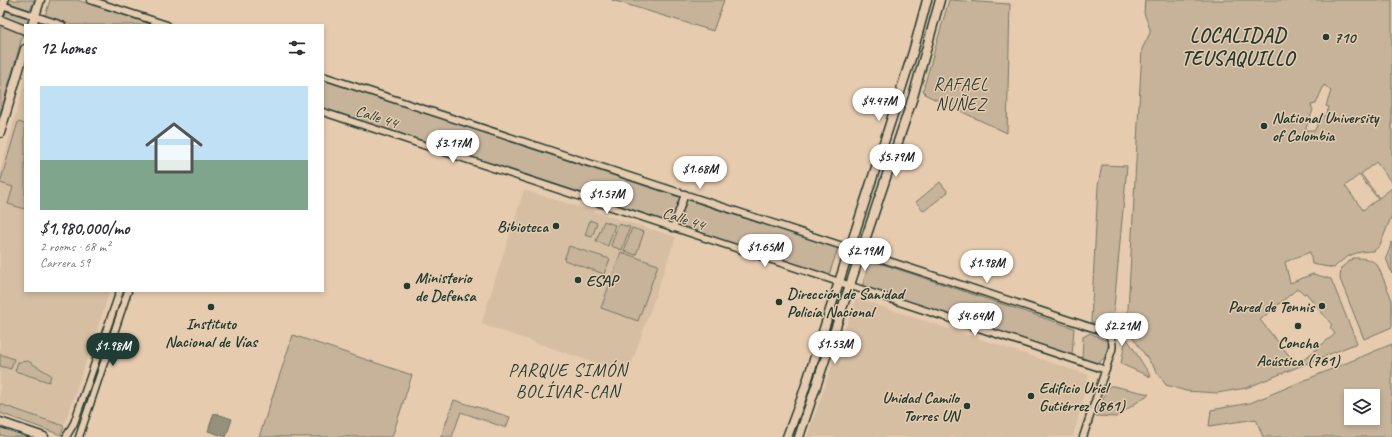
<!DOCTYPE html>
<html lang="en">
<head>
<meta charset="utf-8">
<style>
	body { margin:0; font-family:Caveat,sans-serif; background:#f7f7f7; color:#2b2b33; height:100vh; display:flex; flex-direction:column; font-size:15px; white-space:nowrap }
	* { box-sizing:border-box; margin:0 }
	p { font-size:13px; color:#7c7c81 }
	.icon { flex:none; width:22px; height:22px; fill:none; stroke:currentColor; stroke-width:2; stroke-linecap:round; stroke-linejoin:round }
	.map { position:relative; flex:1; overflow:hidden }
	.drawer { position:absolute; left:24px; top:24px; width:300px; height:268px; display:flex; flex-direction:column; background:#fff; border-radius:0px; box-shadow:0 2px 6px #0003 }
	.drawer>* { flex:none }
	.fabs { position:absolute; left:1344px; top:389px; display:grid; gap:8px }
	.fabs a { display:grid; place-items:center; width:36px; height:36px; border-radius:0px; background:#fff; box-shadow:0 2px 6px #0003; font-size:20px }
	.price { position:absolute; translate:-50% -34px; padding:0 9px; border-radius:14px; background:#fff; color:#222; font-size:13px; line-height:26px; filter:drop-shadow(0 1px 2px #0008) }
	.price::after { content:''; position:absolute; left:50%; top:24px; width:12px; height:9px; margin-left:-6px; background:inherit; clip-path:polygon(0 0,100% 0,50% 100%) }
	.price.active { background:#1f3d34; color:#fff }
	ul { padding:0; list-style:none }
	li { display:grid; align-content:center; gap:8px; height:212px; padding:0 16px }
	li+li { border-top:1px solid #e1e1e2 }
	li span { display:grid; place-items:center; height:124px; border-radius:0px; color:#555 }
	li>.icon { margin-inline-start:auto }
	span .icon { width:72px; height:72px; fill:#fffc; stroke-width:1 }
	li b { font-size:17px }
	h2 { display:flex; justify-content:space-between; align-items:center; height:48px; padding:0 16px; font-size:17px }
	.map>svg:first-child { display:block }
	.built { fill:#d6bea3 }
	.green { fill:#c6b39a; stroke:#727867; fill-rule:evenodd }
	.water { fill:#96917c; stroke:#666f5f }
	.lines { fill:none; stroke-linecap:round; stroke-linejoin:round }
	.minor-casing { stroke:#1f3d34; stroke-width:9 }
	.major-casing { stroke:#1f3d34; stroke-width:11 }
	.minor { stroke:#e7cbae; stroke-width:6 }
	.major { stroke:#e7cbae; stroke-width:8 }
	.poi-dot { fill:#1f3d34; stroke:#e7cbae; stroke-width:1.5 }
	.labels { text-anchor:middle; stroke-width:3; stroke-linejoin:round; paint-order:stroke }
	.poi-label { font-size:16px; font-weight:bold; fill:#1f3d34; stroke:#e7cbae; text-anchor:start }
	.street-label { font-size:16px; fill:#1f3d34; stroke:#e7cbae }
	.neighbourhood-label { font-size:17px; letter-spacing:1px; fill:#1f3d34; stroke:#e7cbae }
	.quarter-label { font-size:18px; letter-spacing:1px; fill:#1f3d34; stroke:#e7cbae }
	.district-label { font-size:20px; font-weight:bold; letter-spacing:1px; fill:#1f3d34; stroke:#e7cbae }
</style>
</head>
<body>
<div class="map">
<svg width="1392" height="437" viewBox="0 0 1392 437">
	<rect width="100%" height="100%" fill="#e7cbae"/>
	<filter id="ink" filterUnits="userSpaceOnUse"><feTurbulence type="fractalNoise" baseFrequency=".025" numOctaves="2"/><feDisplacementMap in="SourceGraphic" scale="8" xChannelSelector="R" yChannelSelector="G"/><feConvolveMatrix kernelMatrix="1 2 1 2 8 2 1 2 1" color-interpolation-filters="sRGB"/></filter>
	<g filter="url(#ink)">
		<g class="built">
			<polygon points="25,81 25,291 110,291 64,426 0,404 0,172"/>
			<polygon points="524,190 676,237 628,374 481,324"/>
			<polygon points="856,298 1089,375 1073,437 807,437"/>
		</g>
		<g class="green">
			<polygon points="10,0 34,0 34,2 30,10 9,3"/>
			<polygon points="50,0 77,0 154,25 72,25 45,16"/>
			<polygon points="612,0 724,0 713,31"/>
			<polygon points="949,0 1010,4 1007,133 926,95 923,90"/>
			<path d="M1145,0h247v183l-16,-21 -15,12 18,24 13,-10v27l-12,30 -6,6c-17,0 -28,4 -40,17l-22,-4 -2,-12 -25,10 5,21 23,-9 18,5 26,64 -111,45 -29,5 -31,-2 -20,-6 -39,-56 15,-280 8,-16v-4l-6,-16zM1324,85l7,6 -5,15 3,1 -3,9 -5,-1 -6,15h-10l8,-20 -2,-5 5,-1zM1359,175l19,24 -15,11 -18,-24zM1298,288l6,6 2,-1 26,32 -2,2 5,7 -38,31 -37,-45z"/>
			<polygon points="6,11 30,19 28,25 4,18"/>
			<polygon points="2,24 24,31 0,115 0,30"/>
			<polygon points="323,80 838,248 829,275 323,108"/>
			<polygon points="18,122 25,124 25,209 8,204 13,187 0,183"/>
			<polygon points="1102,165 1127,166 1112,329 1091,322 1098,186"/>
			<polygon points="940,182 948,192 924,211 916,202"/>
			<polygon points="590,220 597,223 592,237 585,235"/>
			<polygon points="604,221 615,225 608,246 596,241"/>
			<polygon points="618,224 630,227 622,250 611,246"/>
			<polygon points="632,228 644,232 636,255 624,251"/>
			<polygon points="1392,242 1392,274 1386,258"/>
			<polygon points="569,246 610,259 604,274 564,260"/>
			<polygon points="621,252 658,265 638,321 601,308"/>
			<path d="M1353,258c10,0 18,0 25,8l14,34v27l-28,12 -24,-60 1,-11z"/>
			<polygon points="870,260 1074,328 1072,356 862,287"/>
			<polygon points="1090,333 1109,342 1105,357 1098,364 1082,360 1083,337"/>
			<polygon points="293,335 412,375 392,437 259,437"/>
			<polygon points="1126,337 1151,377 1121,364"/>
			<path d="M1392,344v93h-129l-7,-18 -47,7 2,-16 39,-7zM1351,396h22v22h-22z"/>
			<polygon points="0,354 14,359 11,369 0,366"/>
			<polygon points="28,361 51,375 49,382 15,371 18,362"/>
			<polygon points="1110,386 1113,386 1149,394 1116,417 1096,416 1107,389"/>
			<polygon points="454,400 510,417 506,428 461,412 452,437 441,437"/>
			<polygon points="0,404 64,426 61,435 0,413"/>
			<polygon points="0,427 30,437 7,437 0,435"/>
		</g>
		<polygon class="water" points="214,413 232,419 226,437 208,431"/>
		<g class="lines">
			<g class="minor-casing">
				<g id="minor">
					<polyline points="90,0 167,25"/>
					<polyline points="2,5 62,25"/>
					<path d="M323,76l758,248c15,6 35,7 31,26l-29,87"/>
					<polyline points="323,112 1106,370"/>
					<polyline points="673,228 685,194"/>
					<polyline points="66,437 74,423 120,291"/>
					<polyline points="79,437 128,291"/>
				</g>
			</g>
			<g class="major-casing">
				<g id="major">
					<polyline points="0,13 4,0"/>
					<polyline points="0,20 25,30"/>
					<polyline points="32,25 40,0"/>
					<polyline points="0,133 25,49"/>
					<polyline points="0,422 44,437"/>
					<polyline points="787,437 802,397 913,52 927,0"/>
					<polyline points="799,437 913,97 940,0"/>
				</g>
			</g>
			<use href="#minor" class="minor"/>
			<use href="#major" class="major"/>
		</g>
	</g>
	<g class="poi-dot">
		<circle cx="1326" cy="37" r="4"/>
		<circle cx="1264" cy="126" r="4"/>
		<circle cx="556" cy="226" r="4"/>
		<circle cx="578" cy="280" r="4"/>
		<circle cx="407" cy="286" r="4"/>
		<circle cx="779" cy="302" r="4"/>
		<circle cx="1322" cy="306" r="4"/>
		<circle cx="211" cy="307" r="4"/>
		<circle cx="1298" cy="326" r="4"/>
		<circle cx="1031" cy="396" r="4"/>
		<circle cx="967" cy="406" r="4"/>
	</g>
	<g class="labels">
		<g class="poi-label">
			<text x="1334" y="43">710</text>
			<text x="1272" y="123">National University<tspan x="1272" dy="18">of Colombia</tspan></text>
			<text x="548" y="232" text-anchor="end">Bibioteca</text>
			<text x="415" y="283">Ministerio<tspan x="415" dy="18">de Defensa</tspan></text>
			<text x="586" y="286">ESAP</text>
			<text x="787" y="299">Dirección de Sanidad<tspan x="787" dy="18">Policía Nacional</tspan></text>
			<text x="1314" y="312" text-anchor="end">Pared de Tennis</text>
			<text x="211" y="329" text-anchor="middle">Instituto<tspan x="211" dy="18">Nacional de Vías</tspan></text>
			<text x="1298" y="348" text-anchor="middle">Concha<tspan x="1298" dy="18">Acústica (761)</tspan></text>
			<text x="1039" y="393">Edificio Uriel<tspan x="1039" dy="18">Gutiérrez (861)</tspan></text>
			<text x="959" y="403" text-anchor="end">Unidad Camilo<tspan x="959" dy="18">Torres UN</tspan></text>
		</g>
		<g class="street-label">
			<text transform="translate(377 116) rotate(18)" y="6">Calle 44</text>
			<text transform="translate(684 218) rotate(18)" y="6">Calle 44</text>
		</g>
		<g class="neighbourhood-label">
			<text x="961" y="90">RAFAEL<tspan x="961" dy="20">NUÑEZ</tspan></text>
		</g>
		<g class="quarter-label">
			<text x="568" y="376">PARQUE SIMÓN<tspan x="568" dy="21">BOLÍVAR-CAN</tspan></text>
		</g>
		<g class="district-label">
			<text x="1238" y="42">LOCALIDAD<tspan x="1238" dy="23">TEUSAQUILLO</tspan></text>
		</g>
	</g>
</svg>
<div class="fabs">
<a><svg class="icon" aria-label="layers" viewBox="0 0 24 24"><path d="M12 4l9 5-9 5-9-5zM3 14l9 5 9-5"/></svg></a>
</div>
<b class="price" style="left:879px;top:122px">$4.47M</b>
<b class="price" style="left:453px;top:164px">$3.17M</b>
<b class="price" style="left:896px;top:178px">$5.79M</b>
<b class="price" style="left:700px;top:190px">$1.68M</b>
<b class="price" style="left:607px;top:215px">$1.57M</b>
<b class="price" style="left:765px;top:268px">$1.65M</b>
<b class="price" style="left:865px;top:272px">$2.19M</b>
<b class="price" style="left:987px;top:284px">$1.98M</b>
<b class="price" style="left:975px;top:337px">$4.64M</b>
<b class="price" style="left:1122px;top:347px">$2.21M</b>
<b class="price" style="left:835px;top:365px">$1.53M</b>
<b class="price active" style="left:113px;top:367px">$1.98M</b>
<section class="drawer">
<h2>12 homes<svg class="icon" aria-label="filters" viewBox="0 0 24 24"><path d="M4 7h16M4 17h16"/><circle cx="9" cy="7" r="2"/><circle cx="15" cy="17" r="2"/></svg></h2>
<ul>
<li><span style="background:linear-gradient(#bfe0f5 60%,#7fa58c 0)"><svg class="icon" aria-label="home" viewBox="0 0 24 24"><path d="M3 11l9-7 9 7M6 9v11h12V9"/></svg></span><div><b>$1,980,000/mo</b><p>2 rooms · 68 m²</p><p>Carrera 59</p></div></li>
</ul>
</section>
</div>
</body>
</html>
